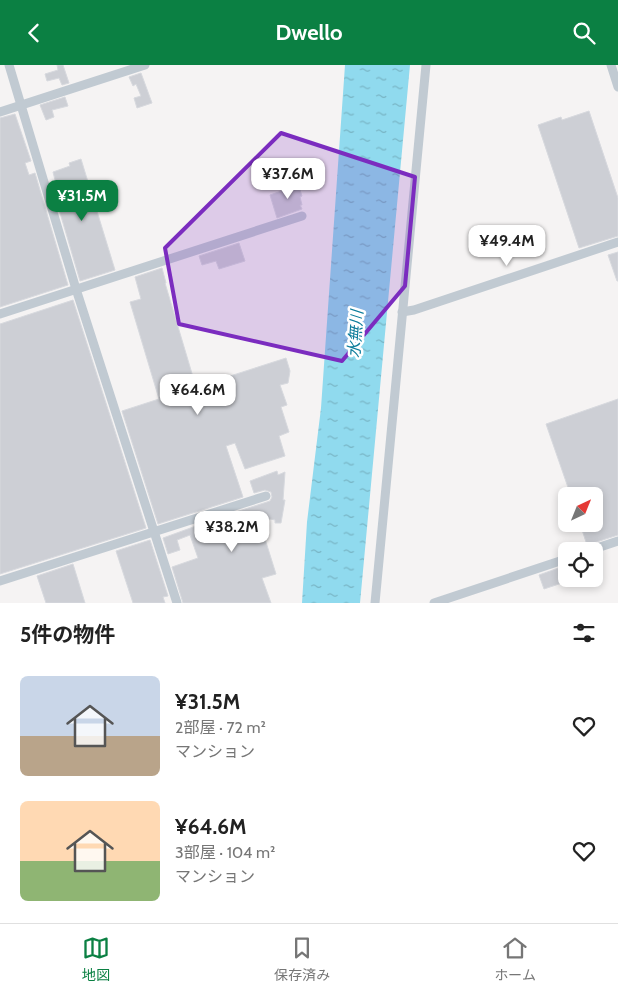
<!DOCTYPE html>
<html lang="ja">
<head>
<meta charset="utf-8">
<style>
	body { margin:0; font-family:Cabin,"Noto Sans JP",sans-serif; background:#f2f2f2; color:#222; height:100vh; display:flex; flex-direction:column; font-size:19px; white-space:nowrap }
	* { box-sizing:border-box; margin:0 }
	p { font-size:16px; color:#767676 }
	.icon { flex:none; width:28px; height:28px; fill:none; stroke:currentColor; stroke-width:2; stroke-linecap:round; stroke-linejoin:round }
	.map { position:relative; height:538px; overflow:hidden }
	.details { display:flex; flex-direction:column; background:#fff; flex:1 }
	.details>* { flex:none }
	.needle { width:32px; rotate:43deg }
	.controls { position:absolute; left:558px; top:422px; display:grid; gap:10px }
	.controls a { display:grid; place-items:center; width:45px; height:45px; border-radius:8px; background:#fff; box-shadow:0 2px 8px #0003; font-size:25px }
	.price { position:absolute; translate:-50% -42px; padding:0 11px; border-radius:10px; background:#fff; color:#222; font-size:16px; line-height:32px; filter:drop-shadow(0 1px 2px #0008) }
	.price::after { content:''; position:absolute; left:50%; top:30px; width:15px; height:11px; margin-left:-8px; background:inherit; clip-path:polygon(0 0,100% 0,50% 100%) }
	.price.selected { background:#0b8043; color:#fff }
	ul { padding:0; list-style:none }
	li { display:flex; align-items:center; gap:15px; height:125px; padding:0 20px }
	li span { display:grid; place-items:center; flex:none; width:140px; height:100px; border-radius:8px; color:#555 }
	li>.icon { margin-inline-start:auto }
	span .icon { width:60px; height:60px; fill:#fffc; stroke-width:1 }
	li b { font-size:21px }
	h2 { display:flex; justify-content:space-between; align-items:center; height:60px; padding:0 20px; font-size:21px }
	header { display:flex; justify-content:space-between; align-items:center; height:65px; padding:0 20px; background:#0b8043; color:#fff; font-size:22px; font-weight:800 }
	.tab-bar { display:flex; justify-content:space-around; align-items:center; height:70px; border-top:1px solid #e0e0e0; background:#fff; font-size:14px; color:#767676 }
	.tab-bar a { display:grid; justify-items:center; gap:2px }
	.tab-bar .selected { color:#0b8043 }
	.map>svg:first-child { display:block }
	.water { fill:url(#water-ripples) }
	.building { fill:#cdcfd5; stroke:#d7d9de; fill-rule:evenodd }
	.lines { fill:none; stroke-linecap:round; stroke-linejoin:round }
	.minor { stroke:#c1cad2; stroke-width:9 }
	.marked { fill:#7b2cbf; fill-opacity:0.2; stroke:#7b2cbf; stroke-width:4; stroke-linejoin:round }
	.labels { text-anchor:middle; stroke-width:5; stroke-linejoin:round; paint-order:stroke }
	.water-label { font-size:16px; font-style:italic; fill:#0c7c9b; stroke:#fff }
</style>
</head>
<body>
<header><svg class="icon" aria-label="back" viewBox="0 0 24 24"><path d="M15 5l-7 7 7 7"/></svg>Dwello<svg class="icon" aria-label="search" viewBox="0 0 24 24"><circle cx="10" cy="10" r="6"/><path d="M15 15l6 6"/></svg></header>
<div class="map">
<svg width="618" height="538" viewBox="0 0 618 538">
	<defs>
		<pattern id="water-ripples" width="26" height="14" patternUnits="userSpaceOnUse" patternTransform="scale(1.25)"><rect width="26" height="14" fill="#90daee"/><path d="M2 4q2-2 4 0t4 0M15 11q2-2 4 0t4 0" fill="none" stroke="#78b4c4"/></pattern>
	</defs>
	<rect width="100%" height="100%" fill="#f5f3f3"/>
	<polygon class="water" points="345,0 410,0 360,538 302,538 307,457 321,343"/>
	<g class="building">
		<polygon points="57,0 63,0 69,18 62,20 59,13 47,16 45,9 58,5"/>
		<polygon points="141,8 152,38 137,43 134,33 141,31 136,19 133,21 129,12"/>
		<polygon points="65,32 68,41 52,45 54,52 46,55 40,40"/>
		<polygon points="589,46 618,133 618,171 579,183 538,60 561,52 562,55"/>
		<polygon points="15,49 31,96 25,98 29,110 35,108 68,220 0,242 0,53"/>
		<polygon points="81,94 115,205 80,216 53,124 57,123 53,107 70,101 69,98"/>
		<polygon points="300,117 303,124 300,125 302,131 300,132 302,140 300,140 302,144 277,153 270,130 287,124 286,121"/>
		<polygon points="239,178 245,196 219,204 216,196 202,200 199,191"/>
		<polygon points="618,187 618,216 617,216 608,190"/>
		<polygon points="162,203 166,218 165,218 196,322 286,293 290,306 288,318 280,320 287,340 281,342 289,367 279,371 285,391 245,404 235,378 226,381 243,432 158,459 122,346 159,334 130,237 141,234 135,212"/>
		<polygon points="73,235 146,463 0,509 0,259"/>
		<polygon points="618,334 618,470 587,480 580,459 594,459 594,431 571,431 546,359"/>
		<path d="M277,406l1,4 7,-3 -2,28h2l-4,23h-6v-3l-15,-3 2,6h-2l16,51 -14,4 9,25h-88l-11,-36 26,-9 -8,-23 -13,5 3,10 -12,4 -5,-16 33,-12 6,16 12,-4 -6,-17 62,-20 2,-4 -1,-5 -6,-2 -11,3 -4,-12zM249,450l6,20 -17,5 -7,-19z"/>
		<polygon points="150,475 168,531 163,532 165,538 133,538 116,486"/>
		<polygon points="73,499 85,538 46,538 37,511"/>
		<polygon points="564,501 568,516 544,524 539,510"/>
	</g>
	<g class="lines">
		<g class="minor">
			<polyline points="9,0 76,224 177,538"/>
			<polyline points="611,0 618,22"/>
			<polyline points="0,47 145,0"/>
			<polyline points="402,247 414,245 618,177"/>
			<polyline points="0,249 302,151"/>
			<polyline points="588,486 618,476"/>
			<polyline points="0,516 266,431"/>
			<polyline points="375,538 426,0"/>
			<polyline points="434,538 566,494"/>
		</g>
	</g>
	<path class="marked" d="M281,68l134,44 -10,109 -63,75 -163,-37 -14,-76z"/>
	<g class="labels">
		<g class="water-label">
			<text transform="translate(355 269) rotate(-86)" y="6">水無川</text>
		</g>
	</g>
</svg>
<div class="controls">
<a><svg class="needle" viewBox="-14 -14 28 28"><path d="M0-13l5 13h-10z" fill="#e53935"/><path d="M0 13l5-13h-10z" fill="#767676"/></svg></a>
<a><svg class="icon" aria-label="locate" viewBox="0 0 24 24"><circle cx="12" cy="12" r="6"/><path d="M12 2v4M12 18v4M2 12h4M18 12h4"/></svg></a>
</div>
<b class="price" style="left:288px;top:135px">¥37.6M</b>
<b class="price selected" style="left:82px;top:157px">¥31.5M</b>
<b class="price" style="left:507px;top:202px">¥49.4M</b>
<b class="price" style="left:198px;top:351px">¥64.6M</b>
<b class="price" style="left:232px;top:488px">¥38.2M</b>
</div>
<section class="details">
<h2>5件の物件<svg class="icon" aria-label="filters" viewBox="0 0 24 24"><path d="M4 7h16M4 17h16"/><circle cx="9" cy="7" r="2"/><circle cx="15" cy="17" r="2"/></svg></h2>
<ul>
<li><span style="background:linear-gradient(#c9d6e8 60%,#b9a48a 0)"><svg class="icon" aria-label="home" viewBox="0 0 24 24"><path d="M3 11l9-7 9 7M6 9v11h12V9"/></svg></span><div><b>¥31.5M</b><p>2部屋 · 72 m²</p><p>マンション</p></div><svg class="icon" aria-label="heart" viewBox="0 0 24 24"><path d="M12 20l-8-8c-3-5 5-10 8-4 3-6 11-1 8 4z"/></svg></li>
<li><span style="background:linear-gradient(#ffd9b3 60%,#8fb573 0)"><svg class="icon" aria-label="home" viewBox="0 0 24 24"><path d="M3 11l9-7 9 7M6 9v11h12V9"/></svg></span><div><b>¥64.6M</b><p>3部屋 · 104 m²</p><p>マンション</p></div><svg class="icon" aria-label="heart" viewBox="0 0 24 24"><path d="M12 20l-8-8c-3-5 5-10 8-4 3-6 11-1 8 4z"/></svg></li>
</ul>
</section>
<nav class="tab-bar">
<a class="selected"><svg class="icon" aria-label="map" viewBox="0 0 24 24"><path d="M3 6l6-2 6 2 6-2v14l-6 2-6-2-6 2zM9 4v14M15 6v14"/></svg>地図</a>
<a><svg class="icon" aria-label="saved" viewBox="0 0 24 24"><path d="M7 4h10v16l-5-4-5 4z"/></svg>保存済み</a>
<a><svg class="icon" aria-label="home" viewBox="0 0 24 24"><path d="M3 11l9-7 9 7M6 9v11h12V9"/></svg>ホーム</a>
</nav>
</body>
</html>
